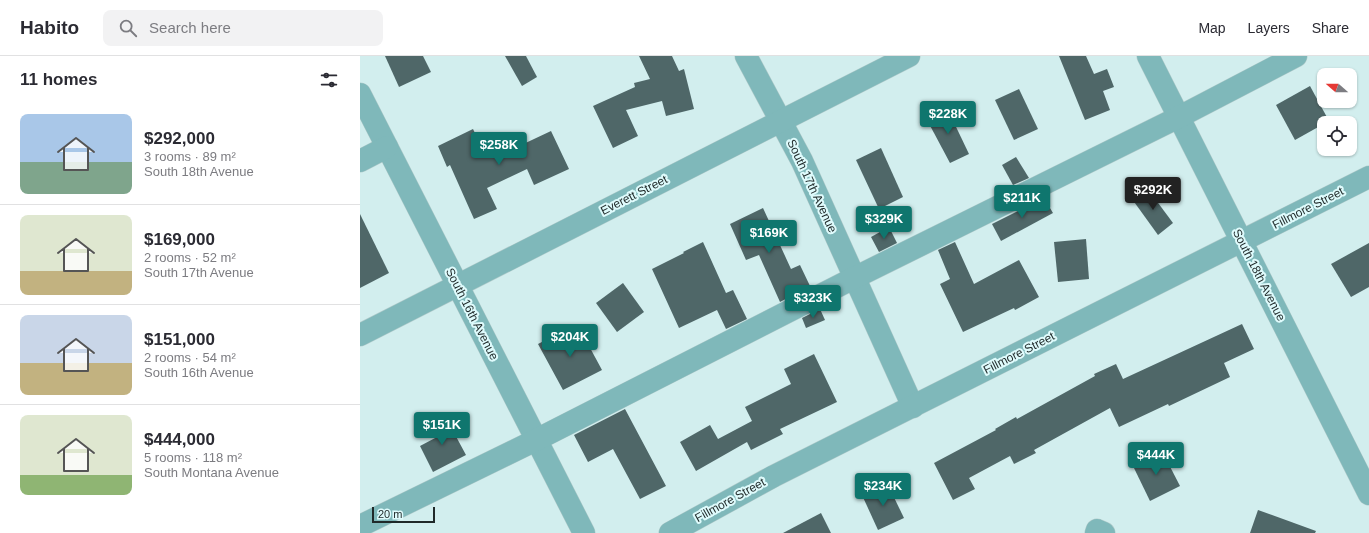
<!DOCTYPE html>
<html lang="en">
<head>
<meta charset="utf-8">
<style>
	body { margin:0; font-family:Arial,sans-serif; background:#f2f2f3; color:#2b2b33; height:100vh; display:flex; flex-direction:column; font-size:15px; white-space:nowrap }
	* { box-sizing:border-box; margin:0 }
	p { font-size:13px; color:#7c7c81 }
	.icon { flex:none; width:22px; height:22px; fill:none; stroke:currentColor; stroke-width:2; stroke-linecap:round; stroke-linejoin:round }
	.map { position:relative; flex:1; overflow:hidden }
	.sheet { display:flex; flex-direction:column; background:#fff; width:360px }
	.sheet>* { flex:none }
	.needle { width:26px; rotate:290deg }
	.buttons { position:absolute; left:957px; top:12px; display:grid; gap:8px }
	.buttons a { display:grid; place-items:center; width:40px; height:40px; border-radius:8px; background:#fff; box-shadow:0 1px 3px #0004; font-size:20px }
	.scale { position:absolute; left:12px; bottom:10px; width:63px; box-sizing:border-box; padding-left:4px; border:2px solid #1f2929; border-top:0; font-size:11px; line-height:14px; white-space:nowrap; color:#1f2929; -webkit-text-stroke:3px #dffbfc; paint-order:stroke }
	.price { position:absolute; translate:-50% -34px; padding:0 9px; border-radius:4px; background:#0f766e; color:#fff; font-size:13px; line-height:26px; filter:drop-shadow(0 1px 2px #0008) }
	.price::after { content:''; position:absolute; left:50%; top:24px; width:12px; height:9px; margin-left:-6px; background:inherit; clip-path:polygon(0 0,100% 0,50% 100%) }
	.price.current { background:#222; color:#fff }
	ul { padding:0; list-style:none }
	li { display:flex; align-items:center; gap:12px; height:100px; padding:0 20px }
	li+li { border-top:1px solid #e1e1e2 }
	li span { display:grid; place-items:center; flex:none; width:112px; height:80px; border-radius:8px; color:#555 }
	li>.icon { margin-inline-start:auto }
	span .icon { width:48px; height:48px; fill:#fffc; stroke-width:1 }
	li b { font-size:17px }
	h2 { display:flex; justify-content:space-between; align-items:center; height:48px; padding:0 20px; font-size:17px }
	header { display:flex; align-items:center; gap:24px; box-sizing:border-box; height:56px; padding:0 20px; background:#fff; border-bottom:1px solid #e1e1e2 }
	header strong { font-size:19px }
	nav { display:flex; gap:22px; margin-inline-start:auto; font-size:14px }
	.search { width:280px; height:36px; background:#f2f2f3; display:flex; align-items:center; gap:10px; box-sizing:border-box; padding:0 14px; border-radius:8px; color:#7c7c81; font-size:15px }
	main { display:flex; flex:1; min-height:0 }
	.map>svg:first-child { display:block }
	.building { fill:#4f6768 }
	.lines { fill:none; stroke-linecap:round; stroke-linejoin:round }
	.minor-casing { stroke:#b2cbcb; stroke-width:23 }
	.minor { stroke:#7fb8ba; stroke-width:22 }
	.labels { text-anchor:middle; stroke-width:4; stroke-linejoin:round; paint-order:stroke }
	.street-label { font-size:12px; fill:#1f2929; stroke:#dffbfc }
</style>
</head>
<body>
<header>
<strong>Habito</strong>
<div class="search"><svg class="icon" aria-label="search" viewBox="0 0 24 24"><circle cx="10" cy="10" r="6"/><path d="M15 15l6 6"/></svg>Search here</div>
<nav><a>Map</a><a>Layers</a><a>Share</a></nav>
</header>
<main>
<section class="sheet">
<h2>11 homes<svg class="icon" aria-label="filters" viewBox="0 0 24 24"><path d="M4 7h16M4 17h16"/><circle cx="9" cy="7" r="2"/><circle cx="15" cy="17" r="2"/></svg></h2>
<ul>
<li><span style="background:linear-gradient(#a9c7e8 60%,#7fa58c 0)"><svg class="icon" aria-label="home" viewBox="0 0 24 24"><path d="M3 11l9-7 9 7M6 9v11h12V9"/></svg></span><div><b>$292,000</b><p>3 rooms · 89 m²</p><p>South 18th Avenue</p></div></li>
<li><span style="background:linear-gradient(#dfe7d0 70%,#c2b280 0)"><svg class="icon" aria-label="home" viewBox="0 0 24 24"><path d="M3 11l9-7 9 7M6 9v11h12V9"/></svg></span><div><b>$169,000</b><p>2 rooms · 52 m²</p><p>South 17th Avenue</p></div></li>
<li><span style="background:linear-gradient(#c9d6e8 60%,#c2b280 0)"><svg class="icon" aria-label="home" viewBox="0 0 24 24"><path d="M3 11l9-7 9 7M6 9v11h12V9"/></svg></span><div><b>$151,000</b><p>2 rooms · 54 m²</p><p>South 16th Avenue</p></div></li>
<li><span style="background:linear-gradient(#dfe7d0 75%,#8fb573 0)"><svg class="icon" aria-label="home" viewBox="0 0 24 24"><path d="M3 11l9-7 9 7M6 9v11h12V9"/></svg></span><div><b>$444,000</b><p>5 rooms · 118 m²</p><p>South Montana Avenue</p></div></li>
</ul>
</section>
<div class="map">
<svg width="1009" height="477" viewBox="0 0 1009 477">
	<rect width="100%" height="100%" fill="#d2eeee"/>
	<g class="building">
		<polygon points="25,0 63,0 71,16 39,31"/>
		<polygon points="145,0 166,0 177,21 162,30"/>
		<polygon points="279,0 312,0 319,15 324,13 334,53 306,60 302,45 266,54 278,80 253,92 233,50 275,31 274,27 290,23"/>
		<polygon points="699,0 726,0 734,18 747,13 754,31 743,35 750,54 725,64"/>
		<polygon points="950,30 969,65 935,84 916,49"/>
		<polygon points="659,33 678,73 654,84 635,44"/>
		<polygon points="587,52 609,98 590,107 566,62"/>
		<polygon points="113,73 125,98 139,91 142,98 191,75 209,113 174,129 167,113 127,132 137,153 114,163 90,109 87,111 78,90"/>
		<polygon points="521,92 543,141 519,153 496,104"/>
		<polygon points="656,101 669,122 653,129 642,109"/>
		<polygon points="787,132 813,167 798,179 772,143"/>
		<polygon points="684,142 693,157 641,185 632,168"/>
		<polygon points="403,152 431,213 440,209 450,230 420,246 399,199 386,204 370,168"/>
		<polygon points="0,158 29,217 0,232"/>
		<polygon points="529,171 537,187 519,196 511,181"/>
		<polygon points="726,183 729,223 698,226 694,186"/>
		<polygon points="343,186 366,237 373,234 387,263 366,273 357,254 319,272 292,213 324,197 323,196"/>
		<polygon points="595,186 614,228 659,204 679,241 655,254 654,252 603,276 580,228 590,223 578,194"/>
		<polygon points="1009,187 1009,231 991,241 971,208"/>
		<polygon points="263,227 284,256 257,276 236,247"/>
		<polygon points="460,253 465,264 446,272 442,262"/>
		<polygon points="882,268 894,293 864,307 870,321 809,350 808,348 759,371 750,352 674,394 676,397 654,408 650,400 609,422 615,433 593,444 574,407 636,374 635,373 656,361 657,363 735,320 734,318 756,308 763,323"/>
		<polygon points="207,273 212,282 222,277 242,314 203,334 178,288"/>
		<polygon points="454,298 477,346 420,373 423,378 391,394 387,386 336,415 320,386 350,369 358,383 392,365 385,351 431,328 424,313"/>
		<polygon points="265,353 306,430 280,443 253,393 228,406 214,379"/>
		<polygon points="85,360 106,399 73,416 60,390 77,381 70,368"/>
		<polygon points="802,395 820,430 790,445 773,410"/>
		<polygon points="527,427 544,462 518,474 502,439"/>
		<polygon points="898,454 956,475 955,477 890,477"/>
		<polygon points="461,457 471,477 423,477"/>
	</g>
	<g class="lines">
		<g class="minor-casing">
			<g id="minor">
				<polyline points="386,0 442,105 553,351"/>
				<polyline points="788,0 1009,438"/>
				<polyline points="0,38 224,477"/>
				<polyline points="0,105 27,91"/>
				<polyline points="0,279 549,0"/>
				<polyline points="0,470 176,384 494,222 819,61 936,0"/>
				<polyline points="310,477 414,420 1009,121"/>
				<polyline points="736,477 737,474 744,477"/>
			</g>
		</g>
		<use href="#minor" class="minor"/>
	</g>
	<g class="labels">
		<g class="street-label">
			<text transform="translate(452 130) rotate(65)" y="4">South 17th Avenue</text>
			<text transform="translate(274 139) rotate(-27)" y="4">Everett Street</text>
			<text transform="translate(948 152) rotate(-27)" y="4">Fillmore Street</text>
			<text transform="translate(899 219) rotate(63)" y="4">South 18th Avenue</text>
			<text transform="translate(112 258) rotate(63)" y="4">South 16th Avenue</text>
			<text transform="translate(659 297) rotate(-27)" y="4">Fillmore Street</text>
			<text transform="translate(370 444) rotate(-29)" y="4">Fillmore Street</text>
		</g>
	</g>
</svg>
<div class="buttons">
<a><svg class="needle" viewBox="-14 -14 28 28"><path d="M0-13l5 13h-10z" fill="#e53935"/><path d="M0 13l5-13h-10z" fill="#7c7c81"/></svg></a>
<a><svg class="icon" aria-label="locate" viewBox="0 0 24 24"><circle cx="12" cy="12" r="6"/><path d="M12 2v4M12 18v4M2 12h4M18 12h4"/></svg></a>
</div>
<div class="scale">20 m</div>
<b class="price" style="left:588px;top:79px">$228K</b>
<b class="price" style="left:139px;top:110px">$258K</b>
<b class="price current" style="left:793px;top:155px">$292K</b>
<b class="price" style="left:662px;top:163px">$211K</b>
<b class="price" style="left:524px;top:184px">$329K</b>
<b class="price" style="left:409px;top:198px">$169K</b>
<b class="price" style="left:453px;top:263px">$323K</b>
<b class="price" style="left:210px;top:302px">$204K</b>
<b class="price" style="left:82px;top:390px">$151K</b>
<b class="price" style="left:796px;top:420px">$444K</b>
<b class="price" style="left:523px;top:451px">$234K</b>
</div>
</main>
</body>
</html>
